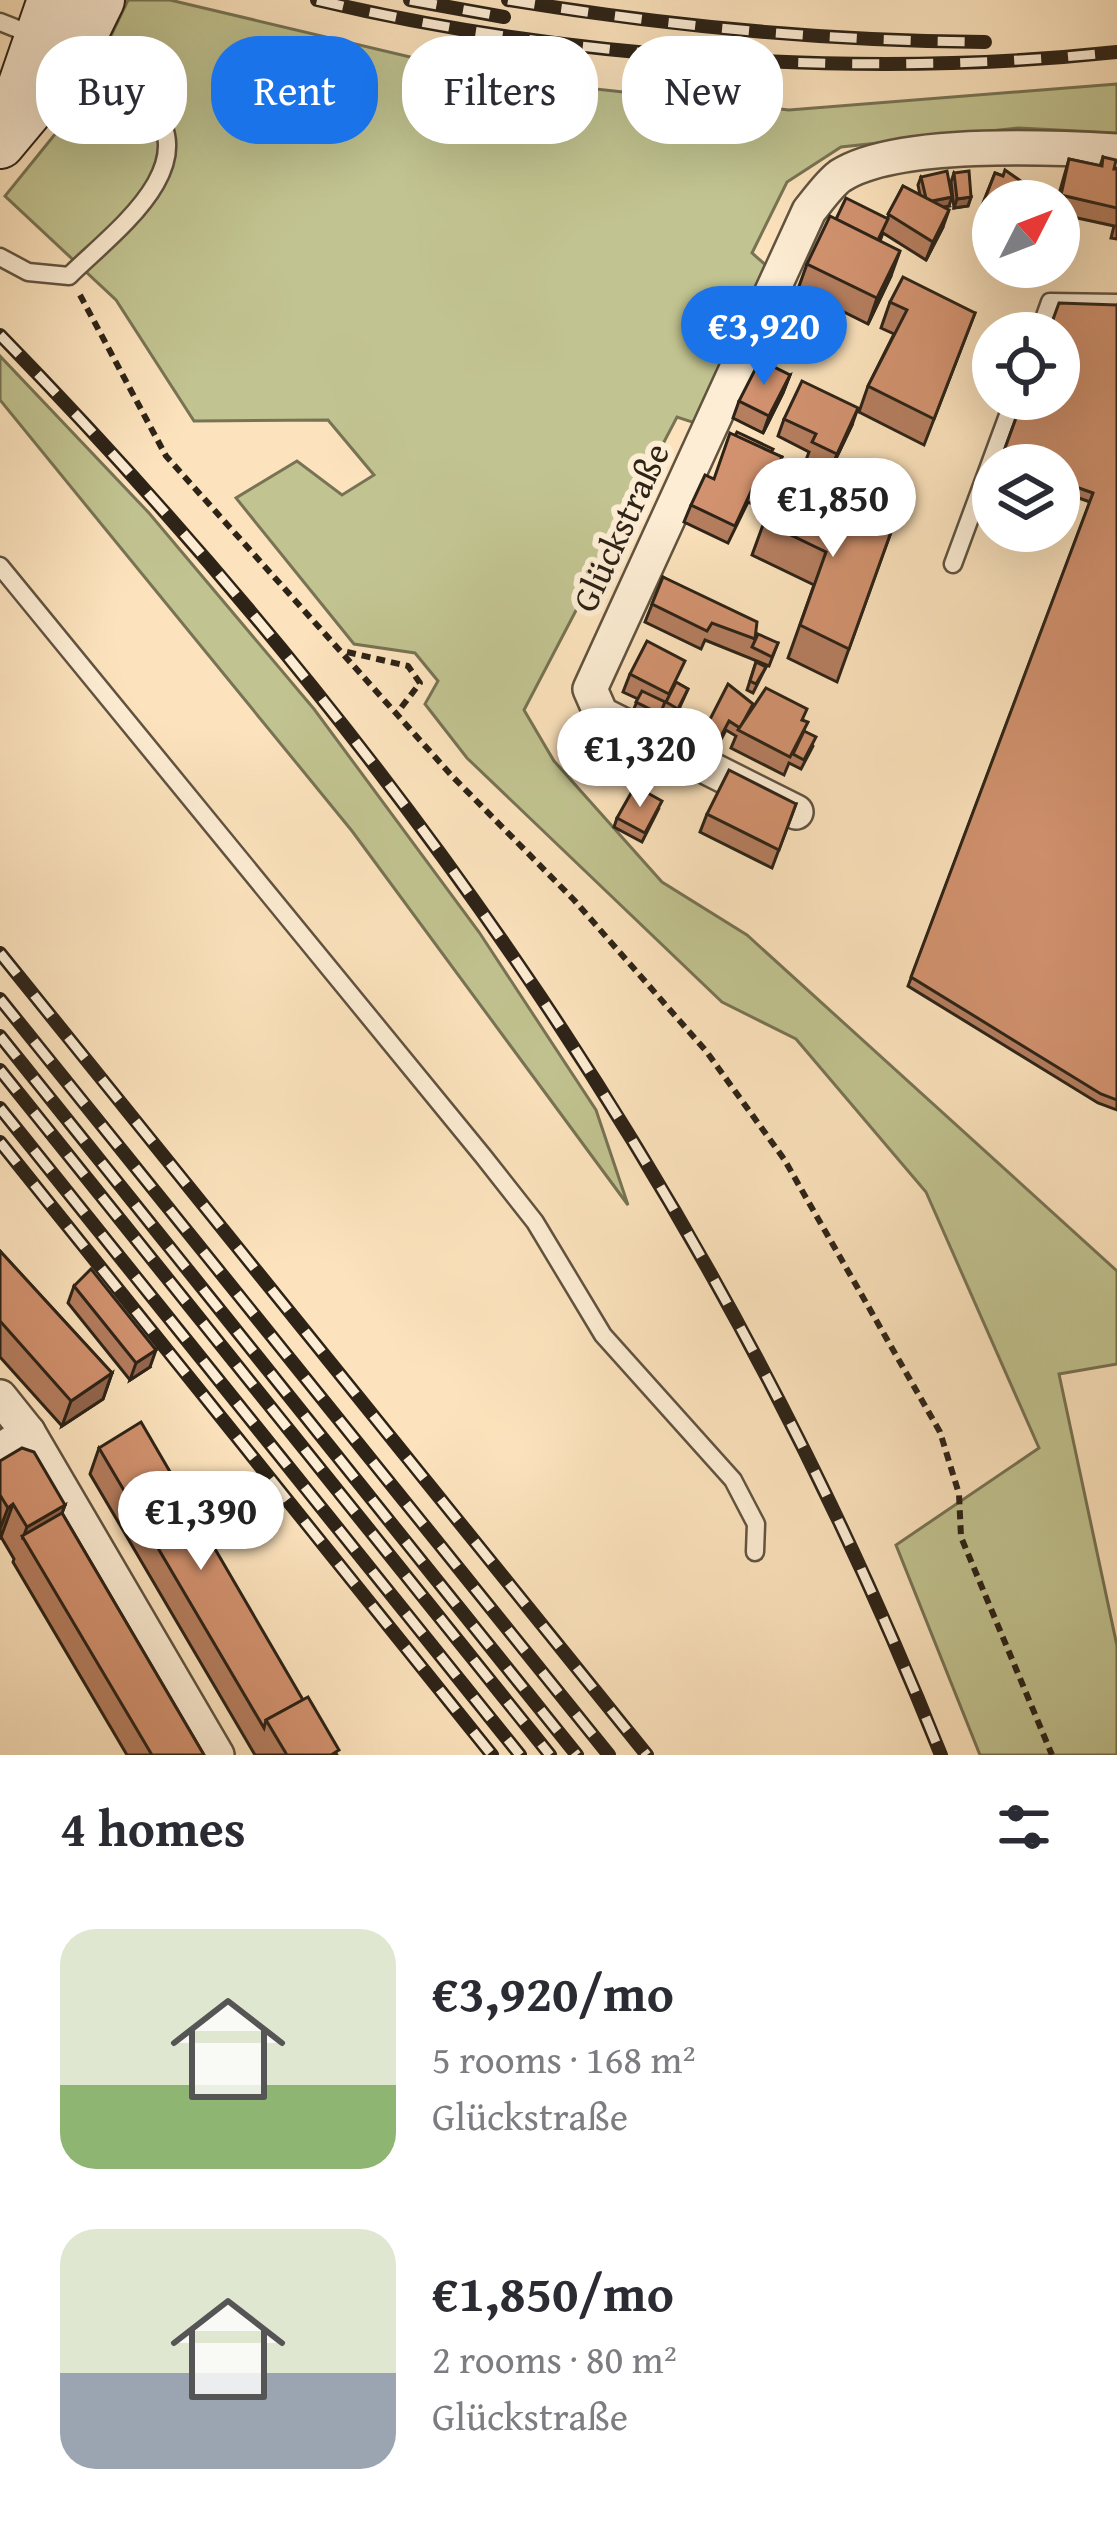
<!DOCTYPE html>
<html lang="en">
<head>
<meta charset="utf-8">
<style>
	body { margin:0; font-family:"Gentium Book Plus",serif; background:#f7f7f7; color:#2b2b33; height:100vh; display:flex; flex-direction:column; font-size:45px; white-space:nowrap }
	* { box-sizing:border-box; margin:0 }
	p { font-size:39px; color:#7c7c81 }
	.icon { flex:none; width:66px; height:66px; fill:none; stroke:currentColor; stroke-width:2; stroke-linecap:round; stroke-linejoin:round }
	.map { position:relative; height:1755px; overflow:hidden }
	.drawer { display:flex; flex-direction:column; background:#fff; flex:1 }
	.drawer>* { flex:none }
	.hud { position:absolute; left:36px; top:36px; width:1047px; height:108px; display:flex; gap:24px }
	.needle { width:78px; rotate:48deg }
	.controls { position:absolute; left:972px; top:180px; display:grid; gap:24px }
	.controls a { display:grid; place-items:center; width:108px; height:108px; border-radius:50%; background:#fff; box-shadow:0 12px 48px #0002; font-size:60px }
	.price { position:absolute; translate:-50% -102px; padding:0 27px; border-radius:42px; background:#fff; color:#222; font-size:39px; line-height:78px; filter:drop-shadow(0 3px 6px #0008) }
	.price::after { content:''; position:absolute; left:50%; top:72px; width:36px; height:27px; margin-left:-18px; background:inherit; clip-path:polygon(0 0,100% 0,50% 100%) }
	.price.active { background:#1a73e8; color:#fff }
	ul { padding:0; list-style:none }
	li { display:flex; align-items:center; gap:36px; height:300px; padding:0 60px }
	li span { display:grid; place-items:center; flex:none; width:336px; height:240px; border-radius:36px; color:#555 }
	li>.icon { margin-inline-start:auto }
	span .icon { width:144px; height:144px; fill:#fffc; stroke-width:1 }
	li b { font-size:51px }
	h2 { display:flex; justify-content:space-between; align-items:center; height:144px; padding:0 60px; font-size:51px }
	.tag { padding:0 42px; border-radius:48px; background:#fff; box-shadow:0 12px 48px #0002; font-size:42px; line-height:108px }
	.tag.active { background:#1a73e8; color:#fff }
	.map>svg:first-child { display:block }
	.green { fill:#c1c390; stroke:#777354; stroke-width:3 }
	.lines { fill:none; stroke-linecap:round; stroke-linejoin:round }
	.lane-casing { stroke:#615340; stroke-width:21 }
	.street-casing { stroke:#615340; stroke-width:38 }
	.secondary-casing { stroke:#2d2317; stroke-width:52 }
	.path { stroke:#2d2317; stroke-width:6; stroke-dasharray:9 6; stroke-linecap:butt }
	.lane { stroke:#fdedd4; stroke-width:16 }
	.street { stroke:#fdedd4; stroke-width:33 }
	.secondary { stroke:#fdedd4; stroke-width:48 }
	.rail-casing { stroke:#2d2317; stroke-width:14 }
	.rail { stroke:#fdedd4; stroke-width:9; stroke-dasharray:27; stroke-linecap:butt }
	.wall { fill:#b57e5f; stroke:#2d2317; stroke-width:3 }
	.shaded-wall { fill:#93664e; stroke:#2d2317; stroke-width:3 }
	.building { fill:#d2926f; stroke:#2d2317; stroke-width:3 }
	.labels { text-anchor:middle; stroke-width:12; stroke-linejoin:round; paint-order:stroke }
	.street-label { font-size:36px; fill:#2d2317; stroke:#fdedd4 }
</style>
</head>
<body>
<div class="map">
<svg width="1117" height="1755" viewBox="0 0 1117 1755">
	<rect width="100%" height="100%" fill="#fce3bd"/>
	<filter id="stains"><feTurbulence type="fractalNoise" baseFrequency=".00167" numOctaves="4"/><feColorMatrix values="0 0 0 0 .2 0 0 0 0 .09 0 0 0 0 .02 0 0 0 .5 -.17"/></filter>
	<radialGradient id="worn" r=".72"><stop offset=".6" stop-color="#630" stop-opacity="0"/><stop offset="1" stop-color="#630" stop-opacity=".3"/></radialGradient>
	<g class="green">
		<polygon points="128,0 170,0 503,79 789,110 1117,84 1117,133 1019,128 841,147 787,182 752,253 768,267 695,423 677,417 524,710 554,761 662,882 747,935 1117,1271 1117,1364 1059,1374 1117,1646 1117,1755 980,1755 896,1545 1039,1448 926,1192 796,1039 722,1002 467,758 425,704 438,681 415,653 354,644 236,498 297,461 342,495 374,475 328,420 194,421 116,300 5,196 77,107"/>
		<polygon points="0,356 149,513 314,709 479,932 596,1110 628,1205 352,831 0,400"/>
	</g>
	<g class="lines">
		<g class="lane-casing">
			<g id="lane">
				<polyline points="0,22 38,37"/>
				<path d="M0,257l28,15 41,4c42,-42 140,-111 78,-174 -19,-19 -50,-30 -74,-42"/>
				<polyline points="1039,333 1050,302 1117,303"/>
				<polyline points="953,564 1014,399"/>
				<polyline points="0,566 483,1156 535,1222 603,1335 733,1480 756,1524 755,1552"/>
			</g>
		</g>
		<g class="street-casing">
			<g id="street">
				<path d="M796,812l-195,-98 -11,-25 219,-478c9,-11 20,-27 31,-35 55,-36 211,-29 277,-25"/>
				<polyline points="0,1397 28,1432 217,1755"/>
				<polyline points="0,1451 28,1432"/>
			</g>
		</g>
		<g class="secondary-casing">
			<g id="secondary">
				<polyline points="14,110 52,0"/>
				<polyline points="0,144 71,59 100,0"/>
			</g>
		</g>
		<g class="path">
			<polyline points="80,295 166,456 452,776 574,900 706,1051 784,1159 940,1432 959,1494 961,1537 1052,1755"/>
			<polyline points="347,652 408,666 420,683 397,713"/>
		</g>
		<use href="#lane" class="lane"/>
		<use href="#street" class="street"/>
		<use href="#secondary" class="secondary"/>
		<g class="rail-casing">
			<g id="rail">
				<path d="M317,0c246,59 548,79 800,52"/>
				<polyline points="410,0 504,17"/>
				<path d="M508,0c159,26 316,41 477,42"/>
				<path d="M0,335c406,417 724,878 941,1420"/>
				<polyline points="0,953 647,1755"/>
				<polyline points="0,999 609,1755"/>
				<polyline points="0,1036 577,1755"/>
				<polyline points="0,1070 550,1755"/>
				<polyline points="0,1108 520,1755"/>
				<polyline points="0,1142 492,1755"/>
			</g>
		</g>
		<use href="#rail" class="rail"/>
	</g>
	<g class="wall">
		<polygon points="1103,157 1117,169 1117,239 1111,238 1114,226 1059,214 1059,201 1057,201 1069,159 1100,166"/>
		<polygon points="954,173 971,197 968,206 954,208 951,182"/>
		<polygon points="995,173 1003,176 993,201 993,225 977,218"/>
		<polygon points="921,177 949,206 944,207 943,227 926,260 883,233 880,241 891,276 868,324 798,289 807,264 836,219 887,219 903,186 920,195 918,185"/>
		<polygon points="890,302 975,313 924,445 859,412 868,386 894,334 881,328"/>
		<polygon points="1117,305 1117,1110 1098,1103 908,986 1090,502 1059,491 1059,465 999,465 1023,399"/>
		<polygon points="790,375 783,393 763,433 733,418 739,401"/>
		<polygon points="784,419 852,425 830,471 806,460 809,452 778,436"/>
		<polygon points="771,453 782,457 775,475 760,508 748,502 728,543 684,522 691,505 714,479"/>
		<polygon points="764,522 891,532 837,682 788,658 814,585 752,555"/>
		<polygon points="663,577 755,639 778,643 769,666 705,640 701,649 645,622"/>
		<polygon points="756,662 766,667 753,693 747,690"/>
		<polygon points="630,674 677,683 688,689 675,718 662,711 656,723 633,711 638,699 623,692"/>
		<polygon points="750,712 803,720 804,731 813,746 801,769 789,763 784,775 731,748 736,736 726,730 714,753 699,744 702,735"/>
		<polygon points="796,804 772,868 700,832 707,814"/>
		<polygon points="658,810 642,842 614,827 617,818"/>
		<polygon points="0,1251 112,1373 103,1399 62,1426 0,1357"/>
		<polygon points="74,1286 150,1367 130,1380 68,1303"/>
		<polygon points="99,1448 303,1700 337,1755 255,1755 90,1474"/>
		<polygon points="0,1461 65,1505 62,1513 204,1755 127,1755 13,1562 14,1559 1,1537 0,1538"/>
	</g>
	<g class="shaded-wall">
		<polygon points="952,197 949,206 924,211 927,202"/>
		<polygon points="971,197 968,206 954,208 957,199"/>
		<polygon points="949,210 943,227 926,260 933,242"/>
		<polygon points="900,251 891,276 868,324 877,298"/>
		<polygon points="790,375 783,393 763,433 769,416"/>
		<polygon points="858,408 852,425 830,471 837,454"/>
		<polygon points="156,1350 150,1367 130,1380 136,1363"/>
		<polygon points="112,1373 103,1399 62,1426 71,1401"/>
		<polygon points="13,1504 1,1537 0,1538 0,1529 8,1508"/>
		<polygon points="65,1505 53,1538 23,1538 27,1527"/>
	</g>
	<g class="building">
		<polygon points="1103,157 1116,160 1114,169 1117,169 1117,208 1061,195 1069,159 1102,166"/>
		<polygon points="1005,170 1025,184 1018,201 993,201 993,205 984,201 995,173 1003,176"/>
		<polygon points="947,171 952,197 932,201 926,198 921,177"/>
		<polygon points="969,171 971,197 957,199 954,173"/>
		<polygon points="903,186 949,210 933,242 888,214"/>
		<polygon points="846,198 888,219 878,240 836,219"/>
		<polygon points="830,216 900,251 877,298 807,264"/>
		<polygon points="903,277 975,313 934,419 868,386 907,310 890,302"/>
		<polygon points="1059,303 1117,305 1117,1100 1101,1094 911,977 1093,493 1059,481 1059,465 1018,465 1001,459 1023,399 1059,399 1059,333 1048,333"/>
		<polygon points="760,360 790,375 769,416 739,401"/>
		<polygon points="802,381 858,408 837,454 812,442 816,434 784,419"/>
		<polygon points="737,432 773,449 771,452 735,436"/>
		<polygon points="730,433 782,457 766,490 754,485 735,526 691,505 705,475 714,479"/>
		<polygon points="783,483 891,532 849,649 800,625 826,552 764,522"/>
		<polygon points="663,577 757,622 755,639 712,623 707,631 652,604"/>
		<polygon points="758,634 778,643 772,657 752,647"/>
		<polygon points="647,641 685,661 669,694 630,674"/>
		<polygon points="756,662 766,667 756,684 750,681"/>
		<polygon points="676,682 688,689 678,709 666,702"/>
		<polygon points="728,684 753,704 740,728 729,721 717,744 702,735"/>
		<polygon points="766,688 807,709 802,720 808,722 790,757 738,730"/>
		<polygon points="642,691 665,702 660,714 636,702"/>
		<polygon points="804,731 816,737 804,760 793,754"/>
		<polygon points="729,770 796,804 779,850 707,814"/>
		<polygon points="635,786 662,801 645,833 617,818"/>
		<polygon points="0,1251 112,1373 71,1401 0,1321"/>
		<polygon points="91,1269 156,1350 136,1363 74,1286"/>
		<polygon points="141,1422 303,1700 266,1720 264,1728 99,1448"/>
		<polygon points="22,1448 34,1452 65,1505 27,1527 13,1504 8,1508 0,1495 0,1461"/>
		<polygon points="62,1513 204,1755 152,1755 22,1536"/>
		<polygon points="308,1697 339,1750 331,1755 287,1755 266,1720"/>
	</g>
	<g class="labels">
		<g class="street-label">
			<text transform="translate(620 527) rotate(-65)" y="13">Glückstraße</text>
		</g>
	</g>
	<rect width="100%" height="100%" filter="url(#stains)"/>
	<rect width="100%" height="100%" fill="url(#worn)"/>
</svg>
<div class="controls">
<a><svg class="needle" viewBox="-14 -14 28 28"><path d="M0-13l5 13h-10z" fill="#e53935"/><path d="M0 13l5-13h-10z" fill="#7c7c81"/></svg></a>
<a><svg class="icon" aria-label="locate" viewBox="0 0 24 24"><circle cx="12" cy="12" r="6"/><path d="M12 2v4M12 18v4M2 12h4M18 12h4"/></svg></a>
<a><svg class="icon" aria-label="layers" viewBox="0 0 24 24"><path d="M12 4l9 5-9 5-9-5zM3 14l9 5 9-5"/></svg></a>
</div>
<b class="price active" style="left:764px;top:388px">€3,920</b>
<b class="price" style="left:833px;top:560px">€1,850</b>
<b class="price" style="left:640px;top:810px">€1,320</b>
<b class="price" style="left:201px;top:1573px">€1,390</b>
<div class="hud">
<a class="tag">Buy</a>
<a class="tag active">Rent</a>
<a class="tag">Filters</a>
<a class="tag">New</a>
</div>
</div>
<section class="drawer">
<h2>4 homes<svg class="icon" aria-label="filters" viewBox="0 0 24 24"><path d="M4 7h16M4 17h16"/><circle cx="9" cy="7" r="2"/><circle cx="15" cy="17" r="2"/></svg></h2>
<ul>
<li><span style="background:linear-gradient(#dfe7d0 65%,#8fb573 0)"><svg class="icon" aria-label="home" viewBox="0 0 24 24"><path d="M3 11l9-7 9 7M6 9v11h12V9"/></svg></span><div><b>€3,920/mo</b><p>5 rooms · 168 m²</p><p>Glückstraße</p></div></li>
<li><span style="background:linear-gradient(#dfe7d0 60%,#9aa5b1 0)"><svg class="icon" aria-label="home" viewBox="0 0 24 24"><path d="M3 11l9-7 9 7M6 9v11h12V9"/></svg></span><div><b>€1,850/mo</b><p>2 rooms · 80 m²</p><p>Glückstraße</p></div></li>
</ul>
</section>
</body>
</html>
